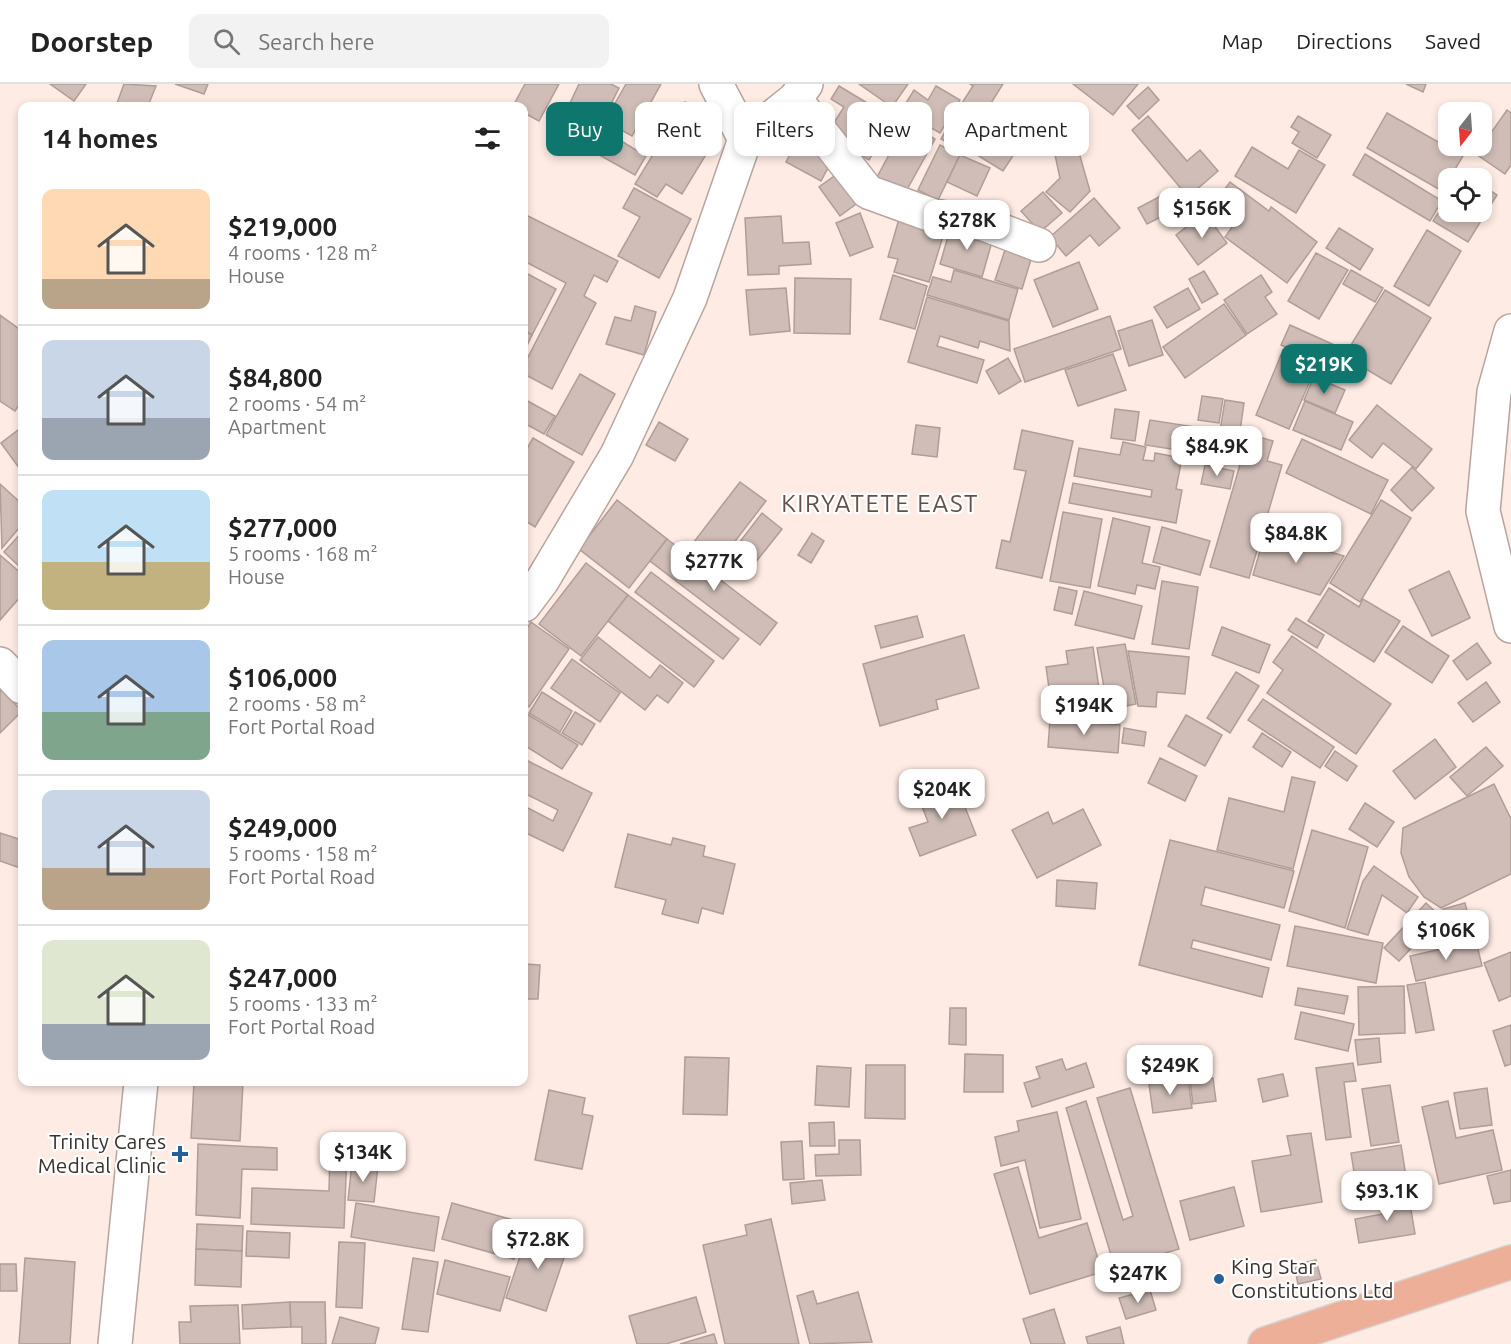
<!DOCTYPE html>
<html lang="en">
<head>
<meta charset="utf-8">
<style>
	body { margin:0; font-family:Ubuntu,sans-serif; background:#f2f2f2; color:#222; height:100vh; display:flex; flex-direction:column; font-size:22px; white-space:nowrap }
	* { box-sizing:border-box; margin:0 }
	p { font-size:20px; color:#767676 }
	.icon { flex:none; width:33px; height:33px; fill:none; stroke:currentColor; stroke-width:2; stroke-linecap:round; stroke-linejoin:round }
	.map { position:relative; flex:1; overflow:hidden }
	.sheet { position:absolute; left:18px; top:18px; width:510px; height:984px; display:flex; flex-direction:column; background:#fff; border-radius:12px; box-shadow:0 3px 9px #0003 }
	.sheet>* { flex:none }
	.banner { position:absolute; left:546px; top:18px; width:570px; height:54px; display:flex; gap:12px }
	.needle { width:39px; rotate:197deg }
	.fabs { position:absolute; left:1438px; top:18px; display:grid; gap:12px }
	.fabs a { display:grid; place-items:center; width:54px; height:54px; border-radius:12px; background:#fff; box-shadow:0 3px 9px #0003; font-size:30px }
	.price { position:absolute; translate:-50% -51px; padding:0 14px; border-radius:12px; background:#fff; color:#222; font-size:20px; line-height:39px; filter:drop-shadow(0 2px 3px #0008) }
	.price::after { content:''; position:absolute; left:50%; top:36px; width:18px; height:14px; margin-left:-9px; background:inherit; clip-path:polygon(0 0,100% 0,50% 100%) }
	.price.active { background:#0f766e; color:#fff }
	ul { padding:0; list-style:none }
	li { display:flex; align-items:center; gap:18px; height:150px; padding:0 24px }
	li+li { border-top:2px solid #e0e0e0 }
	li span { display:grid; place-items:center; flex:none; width:168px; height:120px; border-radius:12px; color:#555 }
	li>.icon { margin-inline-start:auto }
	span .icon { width:72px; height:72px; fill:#fffc; stroke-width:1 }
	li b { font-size:26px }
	h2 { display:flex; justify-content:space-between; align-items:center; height:72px; padding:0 24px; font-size:26px }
	.chip { padding:0 21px; border-radius:12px; background:#fff; box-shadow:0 3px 9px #0003; font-size:21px; line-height:54px }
	.chip.active { background:#0f766e; color:#fff }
	header { display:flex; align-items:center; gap:36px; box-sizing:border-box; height:84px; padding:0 30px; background:#fff; border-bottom:2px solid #e0e0e0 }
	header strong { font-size:28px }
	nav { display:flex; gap:33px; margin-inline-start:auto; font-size:21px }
	.search { width:420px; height:54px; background:#f2f2f2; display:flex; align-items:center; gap:15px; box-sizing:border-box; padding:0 21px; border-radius:12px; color:#767676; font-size:22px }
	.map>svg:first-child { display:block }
	.building { fill:#d0bdb7; stroke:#b09d97; stroke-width:1.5 }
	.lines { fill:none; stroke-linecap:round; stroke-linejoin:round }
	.minor-casing { stroke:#b7a49e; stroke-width:36 }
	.primary-casing { stroke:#d3d2d1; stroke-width:36 }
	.minor { stroke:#fff; stroke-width:33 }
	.primary { stroke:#eeaf98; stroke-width:33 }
	.poi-dot { fill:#276199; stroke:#fff; stroke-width:2 }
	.labels { text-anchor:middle; stroke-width:4.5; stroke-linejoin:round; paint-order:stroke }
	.poi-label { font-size:21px; fill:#38312e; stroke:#fff; text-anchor:end }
	.quarter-label { font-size:24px; letter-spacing:1.5px; fill:#61514b; stroke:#fff }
</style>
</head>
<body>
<header>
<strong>Doorstep</strong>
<div class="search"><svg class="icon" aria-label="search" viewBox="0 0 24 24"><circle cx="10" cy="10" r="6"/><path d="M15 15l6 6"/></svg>Search here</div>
<nav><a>Map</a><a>Directions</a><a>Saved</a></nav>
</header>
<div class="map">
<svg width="1511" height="1260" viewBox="0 0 1511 1260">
	<rect width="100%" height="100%" fill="#feebe4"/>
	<g class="building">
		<polygon points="50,0 86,0 74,17"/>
		<polygon points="124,0 156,2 148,22 116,22"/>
		<polygon points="175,0 208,0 204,10"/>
		<polygon points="525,0 559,0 539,37 524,29 524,22 513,22"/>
		<polygon points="579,0 611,0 619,4 606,30 598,26 585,52 560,40"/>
		<polygon points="626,0 661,0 632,52 605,37"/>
		<polygon points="859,0 908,0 892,23"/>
		<polygon points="970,0 1003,0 981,35 960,22 973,2"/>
		<polygon points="1073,0 1138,0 1113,31"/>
		<polygon points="1406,0 1426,0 1423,8"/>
		<polygon points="839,2 894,35 869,76 826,51 844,23 831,15"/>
		<polygon points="936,2 960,16 940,49 901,27 914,6 928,16"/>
		<polygon points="1148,3 1159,16 1139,35 1127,22"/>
		<polygon points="685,18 724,41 682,110 666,100 657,113 635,100"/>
		<polygon points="957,26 975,37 959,65 941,55"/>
		<polygon points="1507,26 1511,29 1511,81 1505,90 1476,70"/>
		<polygon points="1387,29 1463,72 1442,107 1367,64"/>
		<polygon points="1148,32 1187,77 1200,66 1218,87 1188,113 1132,46"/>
		<polygon points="1298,32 1331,51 1317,74 1292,59 1299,48 1291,43"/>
		<polygon points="989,34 1024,55 1003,87 969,66"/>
		<polygon points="906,39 935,55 904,111 876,95"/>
		<polygon points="801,50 836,69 821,97 786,78"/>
		<polygon points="613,52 646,72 635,91 601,72"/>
		<polygon points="940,61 960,71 938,116 918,106"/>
		<polygon points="1252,63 1288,85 1299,66 1325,81 1296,129 1235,92"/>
		<polygon points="1078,65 1090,107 1070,128 1046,108 1060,94 1055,71"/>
		<polygon points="1365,70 1442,117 1430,137 1353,91"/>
		<polygon points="960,71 990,84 977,112 947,98"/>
		<polygon points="844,85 864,114 840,132 819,103"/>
		<polygon points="1230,98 1269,127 1271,123 1317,158 1287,199 1225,153 1235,139 1212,122"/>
		<polygon points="1482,101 1497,111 1468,158 1433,137 1449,111 1449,128 1482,128"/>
		<polygon points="634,104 691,135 659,194 618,172 640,133 623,124"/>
		<polygon points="1174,105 1183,122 1147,140 1138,124"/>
		<polygon points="1043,108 1062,129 1040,148 1021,127"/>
		<polygon points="1094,114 1120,144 1099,162 1090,151 1066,172 1050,153"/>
		<polygon points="860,129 873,163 850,172 836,139"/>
		<polygon points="1205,129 1227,159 1198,181 1176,151"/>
		<polygon points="524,130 618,177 607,198 594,191 584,212 596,219 552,305 524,290 524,281 566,199 524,177"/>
		<polygon points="781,132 783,159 809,158 811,180 779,182 779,190 748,191 745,134"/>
		<polygon points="899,135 944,149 929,198 894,188 898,175 888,173"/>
		<polygon points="951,142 993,154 982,193 940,180"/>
		<polygon points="1339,144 1373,165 1360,186 1326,164"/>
		<polygon points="1427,146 1461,167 1429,222 1394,202"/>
		<polygon points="1006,163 1032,172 1022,205 995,196"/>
		<polygon points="1316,169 1348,186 1319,235 1288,217"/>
		<polygon points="1079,178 1098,225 1053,243 1034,196"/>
		<polygon points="954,186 1018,205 1009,236 927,211 933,193 951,198"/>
		<polygon points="1351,186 1383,204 1375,218 1343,200"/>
		<polygon points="1204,187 1218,210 1202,219 1189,195"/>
		<polygon points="524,188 556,205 532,251 524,246"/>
		<polygon points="893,191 927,202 915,245 880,235"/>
		<polygon points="1261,191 1272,208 1265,213 1277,230 1247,250 1224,216"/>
		<polygon points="795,194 851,195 850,250 794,249"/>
		<polygon points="786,204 790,247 750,251 746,206"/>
		<polygon points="1188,204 1200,225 1167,244 1154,223"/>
		<polygon points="1385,206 1431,234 1391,300 1344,272"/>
		<polygon points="927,213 1009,237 1010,267 980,257 978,264 940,252 937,262 984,276 977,299 908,278"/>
		<polygon points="1224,220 1246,251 1185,294 1163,263"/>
		<polygon points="635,222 656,228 644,271 606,260 615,233 631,237"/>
		<polygon points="0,231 22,247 22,316 15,327 0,317"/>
		<polygon points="1110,232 1121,265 1025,298 1014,265"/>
		<polygon points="1152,236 1163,271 1129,282 1118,247"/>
		<polygon points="1290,241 1341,264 1332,284 1281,261"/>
		<polygon points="524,246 532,251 524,268"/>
		<polygon points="1113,270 1126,306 1078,322 1065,286"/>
		<polygon points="1281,271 1315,286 1289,345 1256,331"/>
		<polygon points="1008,274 1021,297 999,310 986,287"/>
		<polygon points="580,290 615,310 582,371 546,351"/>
		<polygon points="1314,293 1345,306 1335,329 1304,316"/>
		<polygon points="1202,312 1223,315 1219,339 1198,336"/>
		<polygon points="524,315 555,332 544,350 524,339"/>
		<polygon points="1225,316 1244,319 1236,375 1145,361 1150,336 1220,347"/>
		<polygon points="1305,317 1353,338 1341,366 1293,346"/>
		<polygon points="1377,321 1432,365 1416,385 1383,359 1372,374 1349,356"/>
		<polygon points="1115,325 1139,328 1135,357 1111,354"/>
		<polygon points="659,338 688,355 675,377 646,361"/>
		<polygon points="916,341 940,344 937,373 912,370"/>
		<polygon points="22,343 22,388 1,359"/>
		<polygon points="1022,346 1073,357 1042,494 996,484 1002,456 1010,458 1026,387 1014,385"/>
		<polygon points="1249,350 1273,357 1267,377 1282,381 1249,494 1210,483"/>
		<polygon points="533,354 574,378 535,443 524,436 524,370"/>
		<polygon points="1302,355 1388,396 1371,430 1286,389"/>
		<polygon points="1123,358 1146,363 1143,376 1154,377 1155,369 1182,374 1176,405 1182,406 1176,439 1069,419 1073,399 1151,413 1152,406 1074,392 1079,364 1120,371"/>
		<polygon points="1205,381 1234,387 1230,405 1201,400"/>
		<polygon points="1412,383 1434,404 1412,427 1391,406"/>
		<polygon points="740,398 766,417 716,482 690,463"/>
		<polygon points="0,400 22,420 22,444 20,443 2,464"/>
		<polygon points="617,416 667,455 629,504 579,465"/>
		<polygon points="1381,416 1411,434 1360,518 1330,499"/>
		<polygon points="1063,428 1102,435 1090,504 1050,497"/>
		<polygon points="762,429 782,445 755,479 735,464"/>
		<polygon points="1113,434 1150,443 1142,479 1160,483 1155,505 1137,501 1135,510 1098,502"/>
		<polygon points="1162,443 1210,457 1200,491 1153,478"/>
		<polygon points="21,449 22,450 22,485 4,468"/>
		<polygon points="812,449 824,457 811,479 798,471"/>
		<polygon points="1265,449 1344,472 1320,511 1253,491"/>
		<polygon points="667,455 777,539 760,561 650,477"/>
		<polygon points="0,471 22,490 22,511 0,536"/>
		<polygon points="586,479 628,511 581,572 539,540"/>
		<polygon points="1449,487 1470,534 1432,552 1409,506"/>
		<polygon points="651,488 739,555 723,575 635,508"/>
		<polygon points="1162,497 1198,503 1189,565 1152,560"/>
		<polygon points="1059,503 1077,507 1072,530 1054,526"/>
		<polygon points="1329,504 1359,523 1363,515 1400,537 1374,578 1308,537"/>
		<polygon points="1084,507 1142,522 1134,555 1075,541"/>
		<polygon points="628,511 714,577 694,603 608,537"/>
		<polygon points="917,532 923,553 881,564 875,542"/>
		<polygon points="1296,534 1324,551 1317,564 1288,546"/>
		<polygon points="531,538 569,565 529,623 524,619 524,549"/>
		<polygon points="1403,542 1449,572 1432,599 1385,568"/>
		<polygon points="1222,543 1270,561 1259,589 1212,571"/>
		<polygon points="964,551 979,604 936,616 938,625 880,642 863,580"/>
		<polygon points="1292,552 1391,620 1356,670 1267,609 1283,586 1273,578"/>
		<polygon points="598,553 650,594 660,581 683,599 668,619 657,611 645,626 580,576"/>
		<polygon points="1477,559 1491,579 1467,596 1453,577"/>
		<polygon points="1125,560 1136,620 1108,626 1097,564"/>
		<polygon points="1093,563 1102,625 1053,632 1046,583 1068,580 1066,567"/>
		<polygon points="1128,567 1189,573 1185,610 1157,608 1156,623 1138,622"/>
		<polygon points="572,575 620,609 600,638 551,604"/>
		<polygon points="1236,588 1259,602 1230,649 1207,634"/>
		<polygon points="1486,598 1500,618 1473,638 1458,619"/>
		<polygon points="1,606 22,627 0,649 0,607"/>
		<polygon points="542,608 572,627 560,648 529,629"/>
		<polygon points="1263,615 1334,663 1320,684 1248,636"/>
		<polygon points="575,628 595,640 582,661 562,649"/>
		<polygon points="527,630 578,661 562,685 524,661 524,635"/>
		<polygon points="1186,631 1222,651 1205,682 1168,662"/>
		<polygon points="1050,636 1120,641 1118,669 1048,663"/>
		<polygon points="1124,644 1146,648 1144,662 1122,659"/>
		<polygon points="1262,649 1291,668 1282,683 1253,663"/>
		<polygon points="1435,655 1456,683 1415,715 1393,687"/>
		<polygon points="1486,663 1503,682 1467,712 1450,693"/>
		<polygon points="1335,667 1357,682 1347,697 1325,682"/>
		<polygon points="1160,674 1197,692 1185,717 1148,699"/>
		<polygon points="524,675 592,709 563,767 524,748 524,722 553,737 558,726 524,709"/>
		<polygon points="1292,693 1315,698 1293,785 1217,766 1229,714 1284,728"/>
		<polygon points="955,698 976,751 920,772 909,744 928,738 918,712"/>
		<polygon points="1494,700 1511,735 1511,790 1441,824 1424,813 1409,793 1401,769 1403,744"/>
		<polygon points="1365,719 1394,738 1377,763 1349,745"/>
		<polygon points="1083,725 1101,761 1037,794 1012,746 1048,728 1053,740"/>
		<polygon points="1312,746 1368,763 1345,844 1289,827"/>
		<polygon points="0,749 22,756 20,784 0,777"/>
		<polygon points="628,750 671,761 673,754 705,762 703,772 735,780 723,830 702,824 698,839 662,830 666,816 615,803"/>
		<polygon points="1170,756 1294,787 1284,824 1205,803 1201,821 1280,841 1271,876 1193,856 1191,864 1269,884 1262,913 1139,881"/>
		<polygon points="1374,782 1418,813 1407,829 1382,811 1368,851 1347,845 1363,797"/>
		<polygon points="1057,796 1097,799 1095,825 1056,822"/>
		<polygon points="1426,819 1441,833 1399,877 1384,864"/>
		<polygon points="1465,819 1472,847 1451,853 1443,825"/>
		<polygon points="1295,842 1383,859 1376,899 1287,882"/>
		<polygon points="1476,857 1482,882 1416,897 1410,872"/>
		<polygon points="1511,868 1511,912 1499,917 1484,879"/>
		<polygon points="524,880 540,881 538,915 524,915"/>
		<polygon points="1425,898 1434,946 1416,949 1407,901"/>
		<polygon points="1404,902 1405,949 1359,951 1358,903"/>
		<polygon points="1298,904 1348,912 1344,930 1295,921"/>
		<polygon points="950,924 966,924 966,961 949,960"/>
		<polygon points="1301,928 1354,940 1348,967 1295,955"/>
		<polygon points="1511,941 1511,980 1505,982 1493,947"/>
		<polygon points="1379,954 1381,978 1358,981 1355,956"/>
		<polygon points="965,970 1003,971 1003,1008 964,1008"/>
		<polygon points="685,973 729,974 727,1031 683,1030"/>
		<polygon points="1062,975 1066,986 1086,979 1094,1003 1032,1023 1024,999 1040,994 1036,983"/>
		<polygon points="1353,979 1356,997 1344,998 1351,1053 1326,1056 1316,984"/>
		<polygon points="866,981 905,981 905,1035 865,1034"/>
		<polygon points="817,982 851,984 849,1023 815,1021"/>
		<polygon points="1283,990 1288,1012 1263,1018 1258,995"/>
		<polygon points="1213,994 1216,1017 1193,1020 1190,997"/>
		<polygon points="1188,995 1192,1024 1153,1029 1149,1000"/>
		<polygon points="194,998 243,998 240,1057 191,1054"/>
		<polygon points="1390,1001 1399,1058 1371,1062 1362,1005"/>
		<polygon points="1130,1004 1179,1165 1115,1184 1066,1024 1086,1017 1123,1136 1133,1132 1097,1014"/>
		<polygon points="1487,1004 1492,1041 1460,1045 1454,1009"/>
		<polygon points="549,1006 585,1014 582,1030 593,1032 582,1085 535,1076"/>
		<polygon points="1448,1017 1456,1054 1493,1046 1502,1086 1439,1100 1422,1023"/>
		<polygon points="1057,1028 1081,1135 1040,1144 1025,1076 1001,1082 995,1053 1019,1047 1017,1037"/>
		<polygon points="834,1038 835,1062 810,1062 809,1039"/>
		<polygon points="1311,1049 1322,1118 1261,1128 1252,1077 1291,1071 1287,1052"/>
		<polygon points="839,1056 860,1056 861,1091 816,1092 815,1071 839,1070"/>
		<polygon points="802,1057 804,1095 783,1096 781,1058"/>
		<polygon points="198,1060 277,1064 277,1086 242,1085 240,1134 196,1131"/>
		<polygon points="1401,1061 1409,1111 1359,1119 1351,1069"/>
		<polygon points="330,1067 347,1067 344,1144 251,1140 252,1104 329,1107"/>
		<polygon points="352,1079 378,1082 374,1118 348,1116"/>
		<polygon points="1018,1083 1039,1154 1087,1139 1102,1188 1030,1210 994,1090"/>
		<polygon points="1511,1086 1511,1117 1494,1120 1487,1092"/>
		<polygon points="822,1096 825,1116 792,1120 790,1099"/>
		<polygon points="1234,1103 1244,1142 1190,1156 1180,1117"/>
		<polygon points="1409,1114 1415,1150 1359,1159 1355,1135 1383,1130 1382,1118"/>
		<polygon points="356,1119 439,1133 434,1167 351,1153"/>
		<polygon points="452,1119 524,1139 514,1175 442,1155"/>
		<polygon points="771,1135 799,1260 725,1260 703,1161 747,1151 745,1141"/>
		<polygon points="197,1140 243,1142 242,1167 196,1165"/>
		<polygon points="529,1146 569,1159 546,1227 506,1214"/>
		<polygon points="247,1147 290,1149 289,1174 246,1172"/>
		<polygon points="339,1158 365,1159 362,1224 336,1223"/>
		<polygon points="196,1165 242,1167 241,1203 195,1201"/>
		<polygon points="25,1174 75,1178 70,1260 19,1260"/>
		<polygon points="413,1174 438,1178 428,1248 402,1245"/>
		<polygon points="445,1176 510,1193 500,1227 437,1210"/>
		<polygon points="1316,1176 1321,1195 1298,1200 1294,1181"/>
		<polygon points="0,1180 16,1180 17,1207 0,1207"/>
		<polygon points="1150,1206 1156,1226 1126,1235 1119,1214"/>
		<polygon points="813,1207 817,1220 858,1208 872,1258 810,1260 797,1212"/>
		<polygon points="696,1213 706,1248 666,1260 637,1260 629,1232"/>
		<polygon points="290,1218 291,1243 243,1245 242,1221"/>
		<polygon points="290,1218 325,1218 326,1260 302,1260 302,1243 291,1243"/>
		<polygon points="238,1221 240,1260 180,1260 179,1238 191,1238 190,1222"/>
		<polygon points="1054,1225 1065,1260 1031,1260 1023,1235"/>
		<polygon points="340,1233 379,1244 375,1260 332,1260"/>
		<polygon points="1120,1243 1124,1260 1088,1260 1086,1253"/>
		<polygon points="714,1250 717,1260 680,1260"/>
	</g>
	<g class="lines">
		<g class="minor-casing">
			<g id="minor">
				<polyline points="716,0 745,55"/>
				<polyline points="795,15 868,108 934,132 984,140 1039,161"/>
				<polyline points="1511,247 1494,308 1483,427 1511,542"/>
				<polyline points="524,521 542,497 617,371 690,214 745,55 795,15 806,0"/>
				<polyline points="0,580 22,603"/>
				<polyline points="115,1260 141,998"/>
			</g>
		</g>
		<g class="primary-casing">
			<polyline id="primary" points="1265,1260 1511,1178"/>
		</g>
		<use href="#minor" class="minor"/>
		<use href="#primary" class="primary"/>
	</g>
	<g class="poi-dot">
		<path d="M177 1061h6v6h6v6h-6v6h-6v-6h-6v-6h6z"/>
		<circle cx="1219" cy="1195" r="6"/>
	</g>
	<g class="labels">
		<g class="poi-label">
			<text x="166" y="1065">Trinity Cares<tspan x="166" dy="24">Medical Clinic</tspan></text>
			<text x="1231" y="1190" text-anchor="start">King Star<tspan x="1231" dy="24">Constitutions Ltd</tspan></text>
		</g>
		<g class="quarter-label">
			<text x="880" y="428">KIRYATETE EAST</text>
		</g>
	</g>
</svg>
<div class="fabs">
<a><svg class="needle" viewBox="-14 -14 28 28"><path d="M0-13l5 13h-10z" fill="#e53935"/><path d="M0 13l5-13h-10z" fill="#767676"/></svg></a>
<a><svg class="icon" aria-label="locate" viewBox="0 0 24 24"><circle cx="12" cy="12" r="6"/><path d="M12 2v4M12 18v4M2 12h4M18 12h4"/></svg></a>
</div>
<b class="price" style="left:1202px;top:155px">$156K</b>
<b class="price" style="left:967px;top:167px">$278K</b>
<b class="price active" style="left:1324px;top:311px">$219K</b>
<b class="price" style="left:1217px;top:393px">$84.9K</b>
<b class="price" style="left:1296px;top:480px">$84.8K</b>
<b class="price" style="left:714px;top:508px">$277K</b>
<b class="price" style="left:1084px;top:652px">$194K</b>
<b class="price" style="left:942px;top:736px">$204K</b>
<b class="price" style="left:1446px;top:877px">$106K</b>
<b class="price" style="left:1170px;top:1012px">$249K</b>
<b class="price" style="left:363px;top:1099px">$134K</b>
<b class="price" style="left:1387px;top:1138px">$93.1K</b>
<b class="price" style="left:538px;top:1186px">$72.8K</b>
<b class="price" style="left:1138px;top:1220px">$247K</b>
<div class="banner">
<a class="chip active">Buy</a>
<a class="chip">Rent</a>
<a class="chip">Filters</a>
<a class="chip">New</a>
<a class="chip">Apartment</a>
</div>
<section class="sheet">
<h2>14 homes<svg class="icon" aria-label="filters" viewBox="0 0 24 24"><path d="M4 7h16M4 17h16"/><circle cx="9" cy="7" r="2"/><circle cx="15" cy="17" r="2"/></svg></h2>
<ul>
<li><span style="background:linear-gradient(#ffd9b3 75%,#b9a48a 0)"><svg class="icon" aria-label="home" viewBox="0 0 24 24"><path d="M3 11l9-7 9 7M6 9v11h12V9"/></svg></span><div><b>$219,000</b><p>4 rooms · 128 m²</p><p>House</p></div></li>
<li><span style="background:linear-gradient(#c9d6e8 65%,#9aa5b1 0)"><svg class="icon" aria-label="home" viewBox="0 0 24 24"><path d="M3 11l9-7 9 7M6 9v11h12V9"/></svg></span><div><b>$84,800</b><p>2 rooms · 54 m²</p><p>Apartment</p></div></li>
<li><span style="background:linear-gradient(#bfe0f5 60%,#c2b280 0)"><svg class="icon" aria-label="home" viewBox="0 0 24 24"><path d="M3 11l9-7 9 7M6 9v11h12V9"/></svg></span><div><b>$277,000</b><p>5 rooms · 168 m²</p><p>House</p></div></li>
<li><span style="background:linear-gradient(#a9c7e8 60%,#7fa58c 0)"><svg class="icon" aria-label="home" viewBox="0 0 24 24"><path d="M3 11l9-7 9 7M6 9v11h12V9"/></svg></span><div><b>$106,000</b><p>2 rooms · 58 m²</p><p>Fort Portal Road</p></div></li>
<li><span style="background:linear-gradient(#c9d6e8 65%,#b9a48a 0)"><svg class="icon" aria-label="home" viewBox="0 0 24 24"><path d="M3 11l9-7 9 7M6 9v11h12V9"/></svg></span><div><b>$249,000</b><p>5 rooms · 158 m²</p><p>Fort Portal Road</p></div></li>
<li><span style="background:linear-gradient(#dfe7d0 70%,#9aa5b1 0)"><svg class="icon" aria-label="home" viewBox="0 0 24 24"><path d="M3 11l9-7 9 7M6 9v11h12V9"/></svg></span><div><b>$247,000</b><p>5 rooms · 133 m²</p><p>Fort Portal Road</p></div></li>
</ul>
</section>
</div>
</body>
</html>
